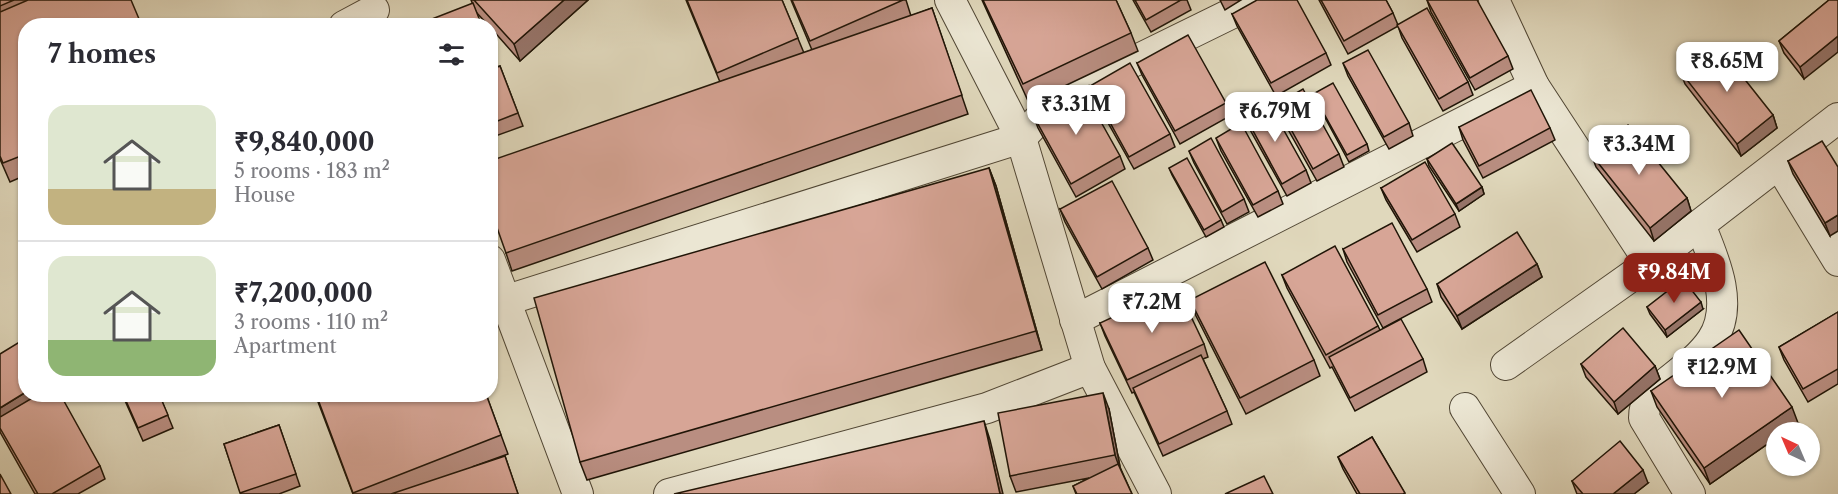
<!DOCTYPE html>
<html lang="en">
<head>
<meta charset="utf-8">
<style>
	body { margin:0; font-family:"Libre Caslon Text",serif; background:#f2f2f3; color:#2b2b33; height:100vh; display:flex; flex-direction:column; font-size:22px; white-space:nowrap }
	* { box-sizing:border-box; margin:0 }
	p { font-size:20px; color:#7c7c81 }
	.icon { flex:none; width:33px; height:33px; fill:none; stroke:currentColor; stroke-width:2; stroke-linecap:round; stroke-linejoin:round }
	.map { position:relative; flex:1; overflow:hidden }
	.details { position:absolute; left:18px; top:18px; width:480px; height:384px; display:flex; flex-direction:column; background:#fff; border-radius:24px; box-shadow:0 2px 4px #0004 }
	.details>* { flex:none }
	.needle { width:39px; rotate:316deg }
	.controls { position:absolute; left:1766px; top:422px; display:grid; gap:12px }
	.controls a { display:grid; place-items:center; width:54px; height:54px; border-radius:50%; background:#fff; box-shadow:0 2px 4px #0004; font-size:30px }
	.price { position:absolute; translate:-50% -51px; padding:0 14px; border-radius:12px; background:#fff; color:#222; font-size:20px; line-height:39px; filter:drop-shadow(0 2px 3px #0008) }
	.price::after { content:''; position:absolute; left:50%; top:36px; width:18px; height:14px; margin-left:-9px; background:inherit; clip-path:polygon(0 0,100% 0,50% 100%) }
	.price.active { background:#8f2418; color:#fff }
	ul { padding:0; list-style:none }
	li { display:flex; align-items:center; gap:18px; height:150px; padding:0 30px }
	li+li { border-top:2px solid #e1e1e2 }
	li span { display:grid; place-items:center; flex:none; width:168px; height:120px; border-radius:18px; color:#555 }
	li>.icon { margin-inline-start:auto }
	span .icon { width:72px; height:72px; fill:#fffc; stroke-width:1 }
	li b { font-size:26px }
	h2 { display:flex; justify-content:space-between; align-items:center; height:72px; padding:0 30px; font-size:26px }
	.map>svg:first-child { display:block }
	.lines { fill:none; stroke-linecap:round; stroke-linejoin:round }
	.street-casing { stroke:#504634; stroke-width:32 }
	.street { stroke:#ebe6d3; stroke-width:30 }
	.wall { fill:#b98e81; stroke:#201507; stroke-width:1.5 }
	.shaded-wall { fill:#967469; stroke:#201507; stroke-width:1.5 }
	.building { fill:#d7a596; stroke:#201507; stroke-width:1.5 }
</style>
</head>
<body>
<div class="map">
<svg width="1838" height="494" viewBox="0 0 1838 494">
	<rect width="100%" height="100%" fill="#e0d8bc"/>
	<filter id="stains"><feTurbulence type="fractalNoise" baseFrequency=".00333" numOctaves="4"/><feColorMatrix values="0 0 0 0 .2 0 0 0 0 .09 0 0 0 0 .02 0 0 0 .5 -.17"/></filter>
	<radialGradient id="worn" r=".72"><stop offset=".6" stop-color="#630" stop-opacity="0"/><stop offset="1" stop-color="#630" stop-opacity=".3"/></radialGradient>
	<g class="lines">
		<g class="street-casing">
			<g id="street">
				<polyline points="950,0 1021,138 1090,368 1156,494"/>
				<polyline points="1494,0 1534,86 1650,263"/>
				<polyline points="344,26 374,10"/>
				<polyline points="1779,164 1838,261"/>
				<polyline points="490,260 578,494"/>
				<polyline points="507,300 1021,138 1059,98 1259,0"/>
				<polyline points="1075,320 1534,86"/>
				<polyline points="1506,365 1650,263 1838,118"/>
				<polyline points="1465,408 1520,494"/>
				<polyline points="669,494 987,408 1090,368"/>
				<path d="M1690,494l-46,-76c0,-18 8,-23 21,-34 16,-13 35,-26 47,-44 23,-35 2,-81 -12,-115"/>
			</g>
		</g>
		<use href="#street" class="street"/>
	</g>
	<g class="wall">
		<polygon points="0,0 131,0 26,26 26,175 10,182 0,159"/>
		<polygon points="471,0 588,0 520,61 490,27 490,26 489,26 476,12"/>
		<polygon points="686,0 782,0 804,53 812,50 791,0 906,0 911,16 932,8 968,114 512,271 506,253 720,82"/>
		<polygon points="982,0 1116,0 1131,33 1138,51 1029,103"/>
		<polygon points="1133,0 1187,0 1191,10 1151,32"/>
		<polygon points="1220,0 1241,0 1225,10"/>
		<polygon points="1319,0 1386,0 1393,13 1398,25 1468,82 1473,95 1443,111 1402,38 1398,26 1348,54"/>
		<polygon points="1427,0 1508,56 1513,69 1475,90 1431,12"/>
		<polygon points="1829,0 1804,79 1784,53 1779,41"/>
		<polygon points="1232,14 1326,53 1331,65 1276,96 1237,26"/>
		<polygon points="490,47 498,67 500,66 523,126 490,138"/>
		<polygon points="1137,63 1226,103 1230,116 1180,144 1142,75"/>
		<polygon points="1343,63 1409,123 1413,136 1389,149 1348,76"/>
		<polygon points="1680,71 1773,115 1777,128 1741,156 1685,84"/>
		<polygon points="1090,86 1170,134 1175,147 1134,169 1094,98"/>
		<polygon points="1313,94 1367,144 1369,151 1349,162 1316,101"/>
		<polygon points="1277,104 1339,154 1344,167 1317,181 1281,117"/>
		<polygon points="1033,115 1120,156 1125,169 1076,197 1038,128"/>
		<polygon points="1245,116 1306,170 1311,183 1287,196 1249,128"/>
		<polygon points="1459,127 1550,128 1555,140 1483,178 1463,140"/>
		<polygon points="1216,138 1278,191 1283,204 1258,217 1221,151"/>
		<polygon points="1189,151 1244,199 1249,212 1227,224 1194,163"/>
		<polygon points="1591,154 1687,198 1691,211 1654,241 1596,167"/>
		<polygon points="1427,159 1482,187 1484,194 1459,211 1429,166"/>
		<polygon points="1788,161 1838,167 1830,236 1793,174"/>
		<polygon points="989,168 996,186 1042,350 587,480 580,462"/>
		<polygon points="1169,168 1221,220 1224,227 1206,237 1172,175"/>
		<polygon points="1381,188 1455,214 1460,227 1417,252 1386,200"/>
		<polygon points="1060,209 1148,248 1153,260 1102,289 1065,222"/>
		<polygon points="1343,249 1427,289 1432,302 1383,328 1347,262"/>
		<polygon points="1537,264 1542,277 1462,329 1441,297 1437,284"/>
		<polygon points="1282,275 1378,326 1380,330 1423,359 1427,372 1355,411 1332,367 1330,368 1287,288"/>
		<polygon points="1190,300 1314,360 1320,376 1246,414 1196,316"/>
		<polygon points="1647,307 1703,309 1667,337 1650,314"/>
		<polygon points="1838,312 1838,384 1808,402 1784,360 1779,347"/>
		<polygon points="1100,323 1204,344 1208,357 1203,359 1227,411 1232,424 1163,456 1134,392 1132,393 1105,336"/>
		<polygon points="0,354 100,466 105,479 78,494 35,494 0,432"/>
		<polygon points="1581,364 1655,366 1660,379 1618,414 1586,377"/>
		<polygon points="1651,391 1798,423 1785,432 1776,432 1776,438 1710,484 1657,407"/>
		<polygon points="122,394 159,394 173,428 143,441"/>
		<polygon points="315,394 486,394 508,454 472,467 505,456 518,494 353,494"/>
		<polygon points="1109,409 1120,467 1132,494 1076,494 1073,486 1089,478 1016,492 1010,476"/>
		<polygon points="279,425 300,486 279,494 241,494 224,444"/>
		<polygon points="1372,437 1405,494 1357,494 1343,469 1338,457"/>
		<polygon points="1572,481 1648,483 1634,494 1577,494"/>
	</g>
	<g class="shaded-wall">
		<polygon points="564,0 588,0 520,61 514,44"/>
		<polygon points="1838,36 1838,52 1804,79 1800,67"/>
		<polygon points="1773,115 1777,128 1741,156 1737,144"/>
		<polygon points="989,168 996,186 1042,350 1036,331"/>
		<polygon points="1482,187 1484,194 1459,211 1456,204"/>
		<polygon points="1687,198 1691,211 1654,241 1650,228"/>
		<polygon points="1838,215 1838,231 1830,236 1825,223"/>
		<polygon points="1537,264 1542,277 1462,329 1457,316"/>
		<polygon points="1701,302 1703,309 1667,337 1665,330"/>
		<polygon points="1655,366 1660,379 1618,414 1614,402"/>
		<polygon points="26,392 26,394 47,394 0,424 0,408"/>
		<polygon points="1103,393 1109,409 1121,472 1115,455"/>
		<polygon points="1792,407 1798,423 1785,432 1776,432 1776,438 1710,484 1704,468"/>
		<polygon points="984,421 990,440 1003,494 1000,494"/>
		<polygon points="1643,470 1648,483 1634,494 1613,494"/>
	</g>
	<g class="building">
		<polygon points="0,0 14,0 0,6"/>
		<polygon points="28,0 131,0 142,26 26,26 26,154 3,163 0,156 0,12"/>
		<polygon points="474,0 564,0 514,44"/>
		<polygon points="687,0 782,0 798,38 717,73"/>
		<polygon points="792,0 903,0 810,41"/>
		<polygon points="983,0 1116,0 1131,33 1023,84"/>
		<polygon points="1135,0 1181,0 1146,20"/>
		<polygon points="1257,0 1297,0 1326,53 1271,83 1232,14"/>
		<polygon points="1321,0 1386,0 1393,13 1344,41"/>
		<polygon points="1427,0 1477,0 1508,56 1470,78"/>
		<polygon points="1829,0 1838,0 1838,36 1800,67 1779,41"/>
		<polygon points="473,3 482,26 414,26"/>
		<polygon points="932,8 962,95 506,253 490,208 490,161"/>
		<polygon points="1427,8 1468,82 1439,99 1397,25"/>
		<polygon points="1188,35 1226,103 1175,131 1137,63"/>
		<polygon points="1716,43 1773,115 1737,144 1680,71"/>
		<polygon points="490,47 496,61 490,64"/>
		<polygon points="1368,50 1409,123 1384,137 1343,63"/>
		<polygon points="1130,63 1170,134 1129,157 1090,86"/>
		<polygon points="500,66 518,113 490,124 490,70"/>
		<polygon points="1333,83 1367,144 1347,155 1313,94"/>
		<polygon points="1082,88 1120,156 1071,184 1033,115"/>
		<polygon points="1303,89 1339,154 1313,169 1277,104"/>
		<polygon points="1531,90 1550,128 1479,166 1459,127"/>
		<polygon points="1268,102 1306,170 1282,184 1245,116"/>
		<polygon points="1241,123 1278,191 1253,205 1216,138"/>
		<polygon points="1628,125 1687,198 1650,228 1591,154"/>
		<polygon points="1211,138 1244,199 1222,212 1189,151"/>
		<polygon points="1822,141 1838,167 1838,215 1825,223 1788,161"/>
		<polygon points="1452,143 1482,187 1456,204 1427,159"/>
		<polygon points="1187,158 1221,220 1204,230 1169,168"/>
		<polygon points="1425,162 1455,214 1412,240 1381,188"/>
		<polygon points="989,168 1036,331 580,462 534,298"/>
		<polygon points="1112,181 1148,248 1097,277 1060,209"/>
		<polygon points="1392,223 1427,289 1378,315 1343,249"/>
		<polygon points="1517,232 1537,264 1457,316 1437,284"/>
		<polygon points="1335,246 1378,326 1326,355 1282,275"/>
		<polygon points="1265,262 1314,360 1240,398 1190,300"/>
		<polygon points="1683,279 1701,302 1665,330 1647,307"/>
		<polygon points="1177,287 1204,344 1127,380 1100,323"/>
		<polygon points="1838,312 1838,369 1803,389 1779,347"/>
		<polygon points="1401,319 1423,359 1350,398 1329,357"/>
		<polygon points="1623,328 1655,366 1614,402 1581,364"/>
		<polygon points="1739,330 1792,407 1704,468 1651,391"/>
		<polygon points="26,338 26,392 0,408 0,354"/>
		<polygon points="1201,355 1227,411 1159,444 1133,388"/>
		<polygon points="1103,393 1115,455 1010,476 998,413"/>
		<polygon points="39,394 60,394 100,466 52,494 38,494 0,428 0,417"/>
		<polygon points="123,394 159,394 168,415 138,428"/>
		<polygon points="316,394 486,394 501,435 353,493"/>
		<polygon points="984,421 1000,494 674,494"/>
		<polygon points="279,425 296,474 240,493 224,444"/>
		<polygon points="1372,437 1405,493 1403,494 1360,494 1338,457"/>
		<polygon points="1620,441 1643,470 1613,494 1583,494 1572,481"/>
		<polygon points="505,456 518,494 391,494"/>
		<polygon points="1118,464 1132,494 1077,494 1073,486"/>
		<polygon points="0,474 11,494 0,494"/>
		<polygon points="1264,476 1273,494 1225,494"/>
	</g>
	<rect width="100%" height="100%" filter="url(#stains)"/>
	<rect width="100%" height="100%" fill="url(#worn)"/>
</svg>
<div class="controls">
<a><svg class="needle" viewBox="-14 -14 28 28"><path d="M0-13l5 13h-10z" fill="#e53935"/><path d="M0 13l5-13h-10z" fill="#7c7c81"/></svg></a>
</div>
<b class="price" style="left:1727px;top:93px">₹8.65M</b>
<b class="price" style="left:1076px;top:136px">₹3.31M</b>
<b class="price" style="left:1275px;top:143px">₹6.79M</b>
<b class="price" style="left:1639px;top:176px">₹3.34M</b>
<b class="price active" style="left:1674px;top:304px">₹9.84M</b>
<b class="price" style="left:1152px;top:334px">₹7.2M</b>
<b class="price" style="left:1722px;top:399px">₹12.9M</b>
<section class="details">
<h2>7 homes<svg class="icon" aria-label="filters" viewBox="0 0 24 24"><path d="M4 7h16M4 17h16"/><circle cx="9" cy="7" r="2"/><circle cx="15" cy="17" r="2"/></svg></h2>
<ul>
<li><span style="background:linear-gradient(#dfe7d0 70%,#c2b280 0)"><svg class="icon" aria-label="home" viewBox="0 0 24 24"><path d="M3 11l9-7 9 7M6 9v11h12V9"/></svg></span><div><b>₹9,840,000</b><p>5 rooms · 183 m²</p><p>House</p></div></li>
<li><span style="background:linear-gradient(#dfe7d0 70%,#8fb573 0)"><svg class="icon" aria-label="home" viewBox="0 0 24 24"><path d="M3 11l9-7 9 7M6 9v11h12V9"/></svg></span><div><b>₹7,200,000</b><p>3 rooms · 110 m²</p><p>Apartment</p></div></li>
</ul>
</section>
</div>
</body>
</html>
